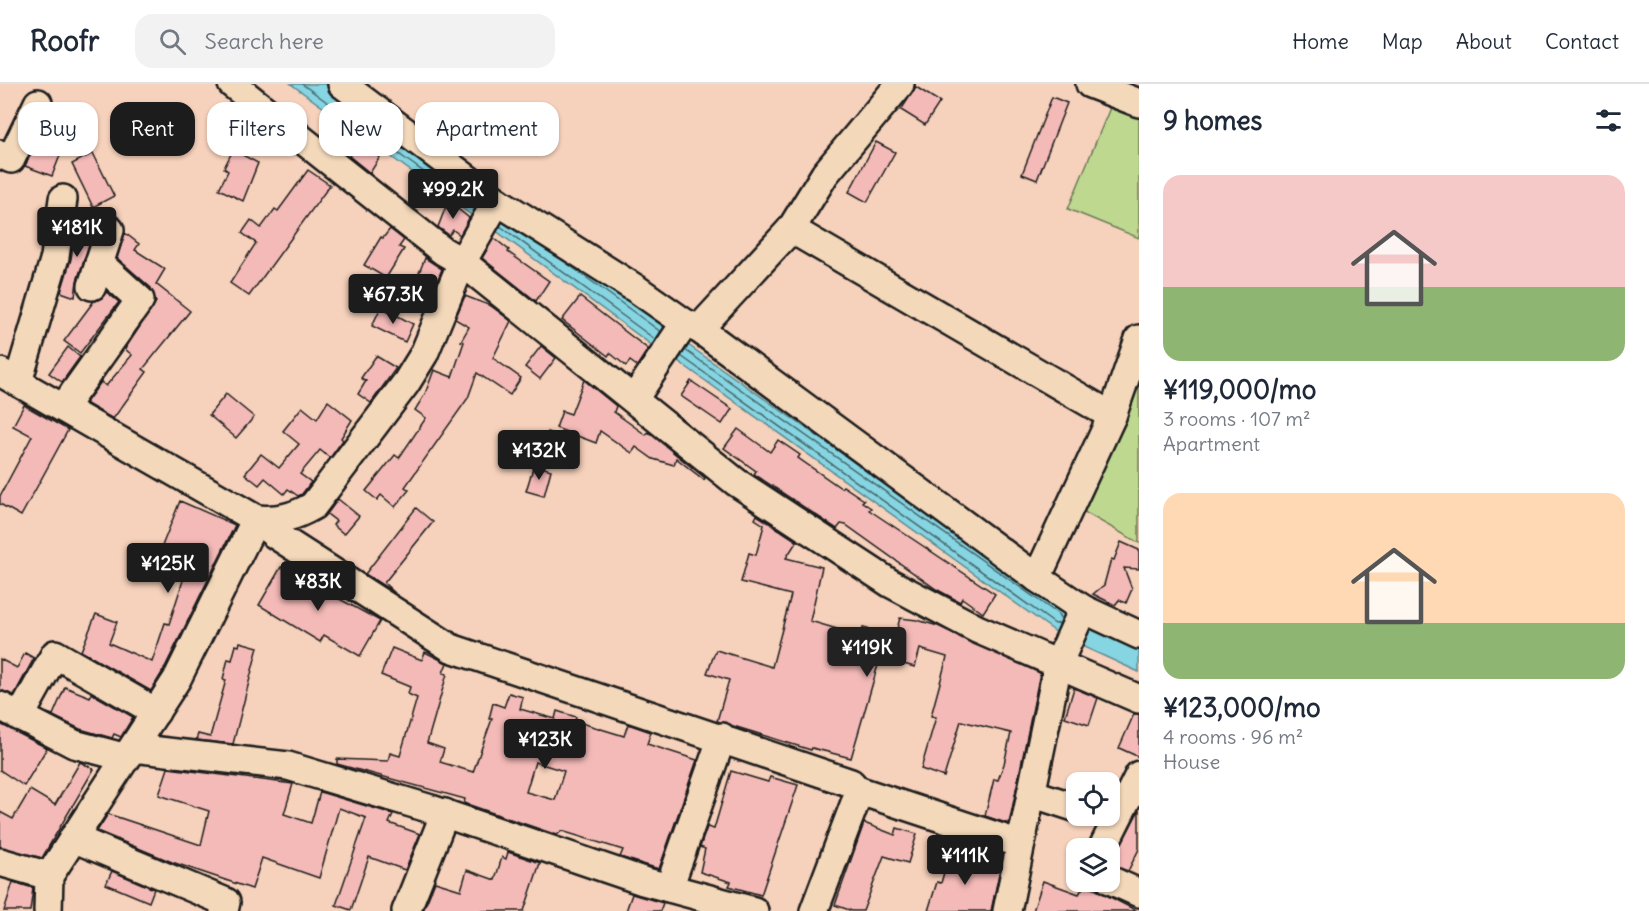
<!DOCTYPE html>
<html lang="en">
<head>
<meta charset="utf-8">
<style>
	body { margin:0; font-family:Delius,sans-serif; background:#f2f2f3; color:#1f2937; height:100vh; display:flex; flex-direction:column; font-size:22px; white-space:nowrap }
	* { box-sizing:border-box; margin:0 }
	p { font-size:20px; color:#747a83 }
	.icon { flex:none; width:33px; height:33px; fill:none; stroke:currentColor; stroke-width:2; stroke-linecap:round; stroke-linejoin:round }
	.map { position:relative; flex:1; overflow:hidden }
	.side { display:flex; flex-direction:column; background:#fff; width:510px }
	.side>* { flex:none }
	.banner { position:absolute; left:18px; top:18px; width:570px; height:54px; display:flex; gap:12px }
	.buttons { position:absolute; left:1066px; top:688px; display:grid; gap:12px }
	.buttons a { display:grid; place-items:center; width:54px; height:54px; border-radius:12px; background:#fff; box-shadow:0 2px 4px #0004; font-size:30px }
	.price { position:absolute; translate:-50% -51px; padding:0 14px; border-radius:6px; background:#1c1c1c; color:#fff; font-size:20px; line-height:39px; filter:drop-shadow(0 2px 3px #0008) }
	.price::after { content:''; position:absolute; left:50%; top:36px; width:18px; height:14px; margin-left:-9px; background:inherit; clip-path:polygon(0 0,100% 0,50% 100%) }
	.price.on { background:#222; color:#fff }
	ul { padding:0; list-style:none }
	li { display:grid; align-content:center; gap:12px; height:318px; padding:0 24px }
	li span { display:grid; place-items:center; height:186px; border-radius:18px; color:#555 }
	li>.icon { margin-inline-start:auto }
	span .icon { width:108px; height:108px; fill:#fffc; stroke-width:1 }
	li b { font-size:26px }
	h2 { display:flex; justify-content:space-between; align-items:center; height:72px; padding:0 24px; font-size:26px }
	.chip { padding:0 21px; border-radius:18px; background:#fff; box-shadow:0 2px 4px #0004; font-size:21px; line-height:54px }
	.chip.on { background:#1c1c1c; color:#fff }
	header { display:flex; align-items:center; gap:36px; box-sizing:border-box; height:84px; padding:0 30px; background:#fff; border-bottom:2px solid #e0e1e3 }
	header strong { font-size:28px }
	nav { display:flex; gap:33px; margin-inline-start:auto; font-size:21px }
	.search { width:420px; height:54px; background:#f2f2f3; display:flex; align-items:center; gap:15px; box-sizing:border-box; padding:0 21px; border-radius:18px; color:#747a83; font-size:22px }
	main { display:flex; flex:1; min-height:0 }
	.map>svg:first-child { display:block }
	.green { fill:#bed890; stroke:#6d7a56; stroke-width:1.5 }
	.water { fill:#86d5e2; stroke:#5c8b93; stroke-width:1.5 }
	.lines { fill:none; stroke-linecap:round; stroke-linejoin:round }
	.shore { stroke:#46666b; stroke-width:1.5 }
	.building { fill:#f4bab8; stroke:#1c1c1c; stroke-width:1.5; fill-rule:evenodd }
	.minor-casing { stroke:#1c1c1c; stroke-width:32 }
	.minor { stroke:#f3d8ba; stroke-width:27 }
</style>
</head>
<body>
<header>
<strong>Roofr</strong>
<div class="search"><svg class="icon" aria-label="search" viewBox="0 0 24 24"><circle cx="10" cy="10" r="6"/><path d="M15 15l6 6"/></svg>Search here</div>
<nav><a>Home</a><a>Map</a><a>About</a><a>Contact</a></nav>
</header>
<main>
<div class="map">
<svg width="1139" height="827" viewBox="0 0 1139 827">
	<rect width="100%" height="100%" fill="#f6d1bb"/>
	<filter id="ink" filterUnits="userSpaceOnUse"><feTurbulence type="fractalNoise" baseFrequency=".0167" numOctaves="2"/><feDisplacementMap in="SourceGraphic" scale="12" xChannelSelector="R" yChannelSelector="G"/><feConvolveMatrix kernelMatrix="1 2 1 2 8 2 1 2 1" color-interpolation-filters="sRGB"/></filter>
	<g filter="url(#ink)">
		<g class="green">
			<polygon points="1112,19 1139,30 1139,154 1068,125"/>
			<polygon points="1139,271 1139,459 1077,424"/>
		</g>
		<g class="water">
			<polygon points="291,0 326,0 485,113 477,135"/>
			<polygon points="504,126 670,247 660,267 488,141"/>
			<polygon points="684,258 1063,526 1069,535 1060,551 671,272"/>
			<polygon points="1086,539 1139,564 1139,588 1075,559"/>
		</g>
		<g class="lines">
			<g class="shore">
				<polyline points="302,0 475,125"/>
				<polyline points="500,142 656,256"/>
				<polyline points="561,175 661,248"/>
				<polyline points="681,272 1055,540 1060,539 1061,535 1058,530 685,266"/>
			</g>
		</g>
		<g class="building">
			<polygon points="916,3 940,18 925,41 901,26"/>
			<polygon points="1052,13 1067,19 1037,96 1022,90"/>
			<polygon points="243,29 257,40 244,67 228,59"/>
			<polygon points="47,37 70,46 52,92 25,82"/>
			<polygon points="358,58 380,73 370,89 349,72"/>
			<polygon points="876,58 895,68 867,118 849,108"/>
			<polygon points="233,66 258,79 243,117 219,105 228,87 224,84"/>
			<polygon points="93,69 114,112 93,123 72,80"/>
			<polygon points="308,86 330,101 249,212 230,199 256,159 242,149 251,136 261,144 275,125 278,127"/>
			<polygon points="448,117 469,134 460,151 453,146 449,151 438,143"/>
			<polygon points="76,139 94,145 77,197 75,213 61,208 71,175"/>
			<polygon points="390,145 404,156 399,163 404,165 386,194 364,181 381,153 383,154"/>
			<polygon points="125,149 139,160 135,166 165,185 156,200 190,227 143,285 147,288 113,335 87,320 87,317 101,298 106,302 132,271 125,265 156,218 151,204 117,174"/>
			<polygon points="494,154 509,166 508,168 549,197 536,217 482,174"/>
			<polygon points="425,174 442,185 428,219 411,209"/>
			<polygon points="106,208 119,218 80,269 64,257 94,217 102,214"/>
			<polygon points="465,212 491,222 511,237 493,274 521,294 510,311 477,289 468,314 405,403 409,406 395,423 381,411 377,416 366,407 395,371 399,374 426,334 415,326 425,310 434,286 452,293 464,258 461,257 469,243 455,235"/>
			<polygon points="580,213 648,265 637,282 630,277 626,282 610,269 608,272 562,236"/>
			<polygon points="381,223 413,240 405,258 372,242"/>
			<polygon points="541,262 556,274 540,295 525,283"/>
			<polygon points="68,263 80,273 62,298 49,289"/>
			<polygon points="376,272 396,284 371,319 358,310 366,297 361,294"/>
			<polygon points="584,296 616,322 614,328 646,351 648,348 705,394 704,396 676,374 674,381 653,375 636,363 632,369 600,347 596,359 556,344 562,327 571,330"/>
			<polygon points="691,297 732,325 722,340 681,312"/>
			<polygon points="226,310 254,333 236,354 209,331"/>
			<polygon points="328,317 352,336 341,354 343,356 330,374 320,366 300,390 311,398 302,410 298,412 288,405 284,410 265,394 259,401 245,390 261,370 279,384 299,360 283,347 302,323 317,335"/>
			<polygon points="24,321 68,346 21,432 0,420 0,412 32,352 13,342"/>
			<polygon points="738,345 770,368 778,356 800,371 798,374 841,404 843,402 864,416 862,418 871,424 869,426 995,510 983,529 962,514 960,518 936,505 846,441 841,440 837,445 754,390 756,387 724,364"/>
			<polygon points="548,348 563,353 555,377 540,373"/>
			<polygon points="534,381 551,386 544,412 526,407"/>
			<polygon points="338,415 359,432 344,450 333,441 336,437 327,430"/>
			<polygon points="180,417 235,441 163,587 151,607 81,567 96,530 117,538 109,559 152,578 165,539 169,540 187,484 158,472"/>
			<polygon points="416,424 433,438 384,499 395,509 365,490"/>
			<polygon points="757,431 797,457 786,474 822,483 810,537 861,552 863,544 895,552 900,534 917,536 938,542 1040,589 1009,740 985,732 994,695 998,696 1004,680 1011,649 961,637 944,693 921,685 936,633 931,632 947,573 920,565 915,583 880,574 851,674 812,664 811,666 717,637 729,596 707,589 716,566 772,583 791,511 741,498 749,469 756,471 764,441 755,435"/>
			<polygon points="1121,458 1139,466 1139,485 1124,484 1132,505 1126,519 1119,516 1115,521 1093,510 1104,501 1111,475 1114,476"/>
			<polygon points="281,483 380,537 360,572 324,551 320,558 259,521"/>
			<polygon points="240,558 258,563 233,660 196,656 198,650 210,653 226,596 223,595 228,575 232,576 236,561 239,562"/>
			<path d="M392,564l30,12 3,-8 22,11 -4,10 4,1 -20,69 17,6 -4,13 33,10 19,-53h-3l4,-16 11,4 5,-14 14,4 -3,12 35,10 2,-8 19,6 -1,4 49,15 4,-12 23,8 -4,12 50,16 -38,109 -39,-12 3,-7 -61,-19 -5,4 -93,-32 1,-4 -128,-35v-5l51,2 2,-8 10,3 17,-58 -9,-4 2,-7 -29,-12zM535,678l29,9 -9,29 -29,-8z"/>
			<polygon points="25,569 34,574 14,611 0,606 0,575 17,584"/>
			<polygon points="65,603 90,613 91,609 133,633 121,653 114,650 112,654 80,645 47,629 53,631"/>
			<polygon points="1074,604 1098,614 1089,641 1065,633"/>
			<polygon points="1134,630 1139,630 1139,673 1119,664"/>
			<polygon points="0,640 47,664 24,702 0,686"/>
			<polygon points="80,678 94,685 42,774 0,763 0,728 13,735 30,706 55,721"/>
			<polygon points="168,684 293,700 284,730 311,739 320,708 393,730 389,739 420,750 405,786 369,773 351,826 336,821 366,734 339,724 319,794 262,774 252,805 172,778 97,747 108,730 201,761 209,727 159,711"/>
			<polygon points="731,687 768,698 770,693 798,701 761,811 729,802 731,798 700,788 705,765 700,763 707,743 714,745"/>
			<polygon points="1139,726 1139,765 1128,787 1110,781"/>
			<polygon points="864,739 895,751 897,744 917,750 908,779 884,772 863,827 852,827 835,821"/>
			<polygon points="950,767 966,771 965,774 1000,785 991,827 928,827 937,798 941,799"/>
			<polygon points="508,768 540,779 524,827 423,827 435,798 461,806 467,786 495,796 502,773 506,775"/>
			<polygon points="112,787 154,805 149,818 106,800"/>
			<polygon points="1043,797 1079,810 1085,800 1137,827 1033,827"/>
			<polygon points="13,798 33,804 30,827 4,827"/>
			<polygon points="632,810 663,819 660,827 626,827"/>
		</g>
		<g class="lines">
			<g class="minor-casing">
				<g id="minor">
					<polyline points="232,0 443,167 462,178 736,398 890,499 977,545 1139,615"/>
					<polyline points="342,0 497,117 638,206 685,239 699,245 1037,494 1083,525 1139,551"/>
					<polyline points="1090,0 1139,19"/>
					<polyline points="0,70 11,75 38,19"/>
					<polyline points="791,145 1112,332"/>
					<polyline points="92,202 110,146"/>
					<polyline points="699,245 791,145 825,90 900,0"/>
					<polyline points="0,288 256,435 274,450 451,564 851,699 857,706 856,716 814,827"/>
					<polyline points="18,298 55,173 63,115"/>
					<polyline points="634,315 685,239"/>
					<polyline points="63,324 140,216 99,179"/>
					<path d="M256,435c22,2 38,-2 57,-13l93,-123 18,-29 38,-92 35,-61"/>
					<polyline points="1037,494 1112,332 1139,255"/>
					<polyline points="0,622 74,660 127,674"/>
					<polyline points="20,633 55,570 156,628"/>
					<polyline points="133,664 288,682 431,725 643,797 754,827"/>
					<polyline points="857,706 1020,760"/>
					<polyline points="1031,709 1077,724"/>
					<polyline points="73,754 226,818 224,827"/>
					<polyline points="1102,765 1139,691"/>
					<polyline points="0,778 49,792"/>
					<polyline points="1110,796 1139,809"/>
					<polyline points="669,804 722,653"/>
					<polyline points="48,827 49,792 177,595 256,435"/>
					<polyline points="406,827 445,729"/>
					<polyline points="1007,827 1058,580 1083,525"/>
				</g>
			</g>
			<use href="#minor" class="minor"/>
		</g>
	</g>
</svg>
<div class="buttons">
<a><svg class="icon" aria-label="locate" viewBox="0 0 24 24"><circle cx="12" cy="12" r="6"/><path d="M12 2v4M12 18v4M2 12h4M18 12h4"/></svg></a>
<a><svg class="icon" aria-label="layers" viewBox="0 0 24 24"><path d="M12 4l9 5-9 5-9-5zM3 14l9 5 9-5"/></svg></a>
</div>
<b class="price" style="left:453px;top:136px">¥99.2K</b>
<b class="price" style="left:77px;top:174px">¥181K</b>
<b class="price" style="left:393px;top:241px">¥67.3K</b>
<b class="price" style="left:539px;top:397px">¥132K</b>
<b class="price" style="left:168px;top:510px">¥125K</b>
<b class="price" style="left:318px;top:528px">¥83K</b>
<b class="price on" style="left:867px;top:594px">¥119K</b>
<b class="price" style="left:545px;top:686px">¥123K</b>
<b class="price" style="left:965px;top:802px">¥111K</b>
<div class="banner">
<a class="chip">Buy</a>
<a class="chip on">Rent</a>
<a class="chip">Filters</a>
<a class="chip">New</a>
<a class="chip">Apartment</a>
</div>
</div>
<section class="side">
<h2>9 homes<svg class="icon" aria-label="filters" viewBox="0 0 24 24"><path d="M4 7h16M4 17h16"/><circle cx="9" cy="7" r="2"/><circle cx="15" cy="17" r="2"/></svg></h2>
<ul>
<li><span style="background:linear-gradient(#f6c9c9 60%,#8fb573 0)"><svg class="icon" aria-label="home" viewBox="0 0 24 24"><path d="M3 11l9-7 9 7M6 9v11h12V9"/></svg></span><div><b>¥119,000/mo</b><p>3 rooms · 107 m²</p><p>Apartment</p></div></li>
<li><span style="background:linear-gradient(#ffd9b3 70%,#8fb573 0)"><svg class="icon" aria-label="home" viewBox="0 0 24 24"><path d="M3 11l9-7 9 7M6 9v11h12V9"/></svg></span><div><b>¥123,000/mo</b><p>4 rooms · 96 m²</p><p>House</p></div></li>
</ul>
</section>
</main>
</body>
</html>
